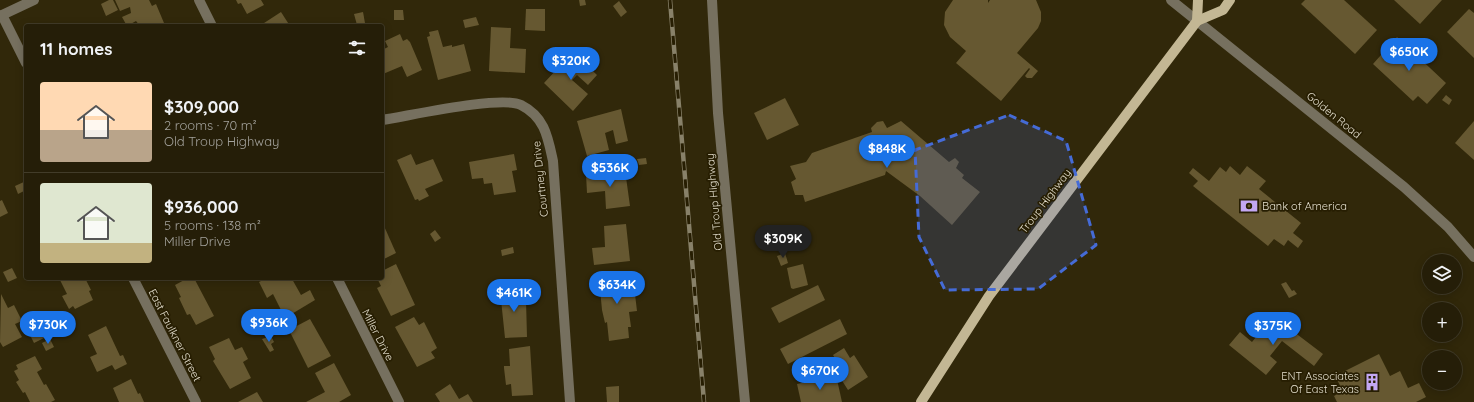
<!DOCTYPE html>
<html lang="en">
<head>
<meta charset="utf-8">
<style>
	body { margin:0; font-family:Quicksand,sans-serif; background:#312b16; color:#f1f3f6; height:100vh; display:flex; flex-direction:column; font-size:15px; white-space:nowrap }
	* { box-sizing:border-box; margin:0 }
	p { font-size:13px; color:#a3a29c }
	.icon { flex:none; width:22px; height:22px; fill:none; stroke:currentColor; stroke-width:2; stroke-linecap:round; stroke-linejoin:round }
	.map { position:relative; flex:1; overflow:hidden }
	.details { position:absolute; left:24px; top:24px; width:360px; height:256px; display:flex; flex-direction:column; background:#251e08; border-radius:4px; box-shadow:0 2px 10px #0003,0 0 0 1px #423c29 }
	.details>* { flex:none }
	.controls { position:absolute; left:1422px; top:254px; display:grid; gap:8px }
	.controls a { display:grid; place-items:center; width:40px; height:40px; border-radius:50%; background:#251e08; box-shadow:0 2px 10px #0003,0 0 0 1px #423c29; font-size:20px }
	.price { position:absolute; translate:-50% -34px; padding:0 9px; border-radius:14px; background:#1a73e8; color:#fff; font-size:13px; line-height:26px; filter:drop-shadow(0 1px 2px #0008) }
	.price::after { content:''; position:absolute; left:50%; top:24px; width:12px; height:9px; margin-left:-6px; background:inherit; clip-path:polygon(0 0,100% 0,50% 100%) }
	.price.selected { background:#222; color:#fff }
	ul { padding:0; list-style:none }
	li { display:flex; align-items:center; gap:12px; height:100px; padding:0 16px }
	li+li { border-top:1px solid #423c29 }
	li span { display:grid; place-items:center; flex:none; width:112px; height:80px; border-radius:4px; color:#555 }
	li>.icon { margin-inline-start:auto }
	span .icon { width:48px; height:48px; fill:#fffc; stroke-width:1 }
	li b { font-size:17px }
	h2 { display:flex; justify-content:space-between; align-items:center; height:48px; padding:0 16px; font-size:17px }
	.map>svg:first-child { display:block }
	.building { fill:#665831 }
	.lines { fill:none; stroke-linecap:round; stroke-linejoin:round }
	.minor { stroke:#76705f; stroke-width:10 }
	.major { stroke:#c3b794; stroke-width:10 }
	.rail-casing { stroke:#888169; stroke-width:4.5 }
	.rail { stroke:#271e02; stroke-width:3; stroke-dasharray:9; stroke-linecap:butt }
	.marked { fill:#456bd6; fill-opacity:0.2; stroke:#456bd6; stroke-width:3; stroke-dasharray:8 5; stroke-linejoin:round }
	.labels { text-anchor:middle; stroke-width:3.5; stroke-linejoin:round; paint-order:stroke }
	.street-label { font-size:11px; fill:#e3decd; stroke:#271e02 }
	.poi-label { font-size:11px; fill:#e3decd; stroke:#271e02; text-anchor:start }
</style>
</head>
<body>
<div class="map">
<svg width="1474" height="402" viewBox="0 0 1474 402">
	<rect width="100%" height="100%" fill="#31280a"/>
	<g class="building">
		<polygon points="109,0 113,0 118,10 106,16 101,4"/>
		<polygon points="115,0 149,0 152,6 156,4 164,23 158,26 140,26 136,21 127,26 122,17 131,13 130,7 120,11"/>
		<polygon points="236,0 261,0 264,5 247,14 241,3 238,4"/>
		<polygon points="579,0 585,0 586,5 580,6"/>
		<polygon points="953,0 988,0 988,3 990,0 1036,0 1041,12 1041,21 1038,28 1017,53 1038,71 1032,78 1027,78 1025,76 1030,69 1029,68 1001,101 956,63 966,51 950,37 944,25 945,12"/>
		<polygon points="1305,0 1344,0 1377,30 1355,54 1301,4"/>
		<polygon points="1394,0 1442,0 1420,24"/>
		<polygon points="619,1 627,12 621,17 613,6"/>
		<polygon points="526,9 545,9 545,31 525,30"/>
		<polygon points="1469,9 1474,13 1474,58 1447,32"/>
		<polygon points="394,10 403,10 404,20 394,20"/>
		<polygon points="281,12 290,26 262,26 261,25"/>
		<polygon points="363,12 365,23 357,25 354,14"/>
		<polygon points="476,17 479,25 465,28 463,20"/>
		<polygon points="491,27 511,28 510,48 526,49 525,73 489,71"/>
		<polygon points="438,30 443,47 452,45 452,47 464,44 471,71 438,80 427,37 430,36 429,32"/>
		<polygon points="400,34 403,41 407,39 410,42 422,70 407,77 402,66 383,74 382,50 388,47 385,41"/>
		<polygon points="1397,37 1446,83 1427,104 1418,96 1413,101 1373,64"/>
		<polygon points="573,52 597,75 588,85 577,75 572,80 588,94 573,111 544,83"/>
		<polygon points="1446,95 1452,100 1449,105 1442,100"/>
		<polygon points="785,98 799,125 767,140 754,113"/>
		<polygon points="621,109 628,141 616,144 613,130 605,133 609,150 587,156 577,121"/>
		<polygon points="883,121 887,128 901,121 949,162 955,158 959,162 956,168 964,175 962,178 980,192 952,225 920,196 886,171 885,175 805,202 803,195 795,195 791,182 796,179 790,166 806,162 812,153 872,132 871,128 877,122"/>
		<polygon points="1474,121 1474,160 1455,143"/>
		<polygon points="411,154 416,165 433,159 443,181 425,189 429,196 419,201 418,199 415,200 397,160"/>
		<polygon points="514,154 517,170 512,171 516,192 494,195 492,183 484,184 483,178 472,179 469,162"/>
		<polygon points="646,158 647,164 639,165 637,159"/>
		<polygon points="1230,166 1240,175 1247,166 1266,181 1259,189 1301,223 1293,233 1303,241 1298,248 1288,240 1284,246 1274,239 1268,246 1193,186 1198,181 1189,173 1193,168 1209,181 1220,167 1226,172"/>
		<polygon points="625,170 630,206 606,209 605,191 587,193 586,174"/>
		<polygon points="26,181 26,190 18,194 15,186"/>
		<polygon points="2,200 8,213 0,217 0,201"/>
		<polygon points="626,224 630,261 594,265 592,248 605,247 604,226"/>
		<polygon points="384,226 396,253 382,260 382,227"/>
		<polygon points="435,230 441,238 435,242 430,234"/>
		<polygon points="513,247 514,253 502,256 501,250"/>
		<polygon points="785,253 788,263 781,266 777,256"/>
		<polygon points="396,264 415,305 391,316 377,288 381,286 377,278 382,278 382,271"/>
		<polygon points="803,264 808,285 793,289 791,288 787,268"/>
		<polygon points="12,268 17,278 8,282 3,272"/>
		<polygon points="617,275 617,278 629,277 630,287 634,286 637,311 629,312 631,327 628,327 629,338 609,341 607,322 605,323 602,310 599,278"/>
		<polygon points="59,278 85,278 91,290 89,291 93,300 75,309 73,306 69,309 62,296 67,294"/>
		<polygon points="188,278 194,278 214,316 196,325 190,314 187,315 179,298 181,297 175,285"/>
		<polygon points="267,278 292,279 301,295 310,290 315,300 285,318 273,294 267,298 259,282"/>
		<polygon points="1286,282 1292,291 1294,290 1297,294 1289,298 1281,284"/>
		<polygon points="818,285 825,300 779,323 771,308"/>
		<polygon points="523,287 524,300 526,300 527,337 505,338 500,290"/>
		<polygon points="1,294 8,308 14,305 22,321 15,324 22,337 3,347 0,342"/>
		<polygon points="263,310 271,326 266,329 257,313"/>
		<polygon points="1273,316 1323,354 1314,366 1282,341 1270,356 1277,362 1266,375 1229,345 1240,332 1252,342"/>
		<polygon points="414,317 419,325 424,322 437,348 431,352 435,358 417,367 395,327"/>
		<polygon points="310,319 331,356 308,368 289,330"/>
		<polygon points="840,319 847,334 788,364 780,349"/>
		<polygon points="106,326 120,356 123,355 127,364 115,370 112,365 97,372 90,357 97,354 88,335"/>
		<polygon points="44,328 48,336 34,343 30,335"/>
		<polygon points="271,336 274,342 271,344 274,350 270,352 262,339"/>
		<polygon points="229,338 235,350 242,347 248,359 243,362 251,378 230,389 213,361 215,359 209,347"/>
		<polygon points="50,339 54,347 46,351 42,343"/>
		<polygon points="530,346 533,395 512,396 511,384 506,385 504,368 504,366 510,366 509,349"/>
		<polygon points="844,348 850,358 854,355 868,377 848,390 834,368 839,365 833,355"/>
		<polygon points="1379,354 1390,376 1400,371 1408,388 1419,383 1426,397 1416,402 1337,402 1334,396 1343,391 1335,376"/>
		<polygon points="35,356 42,369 37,372 44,385 46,384 55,400 51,402 30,402 25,392 23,393 16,382 19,380 14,371 18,369 16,365"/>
		<polygon points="334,363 351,395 339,402 306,402 325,392 315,373"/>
		<polygon points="836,375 842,402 801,402 797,384"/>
		<polygon points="131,379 138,394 140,393 144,402 119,402 113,388"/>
		<polygon points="450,384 459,399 468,394 473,402 440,402 435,394"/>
		<polygon points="619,386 619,402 607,402 606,387"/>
		<polygon points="257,392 263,402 238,402"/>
	</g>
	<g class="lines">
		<g class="minor">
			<polyline points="199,0 212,26"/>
			<polyline points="712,0 718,113 745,402"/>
			<polyline points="1171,0 1404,187 1448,227 1474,257"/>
			<polyline points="2,15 26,63"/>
			<polyline points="0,16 34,0"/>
			<path d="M382,120c27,-4 119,-25 139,-15 24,12 27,33 32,56l17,241"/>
			<polyline points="133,278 196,402"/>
			<polyline points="337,278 399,402"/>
		</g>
		<g class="major">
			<polyline points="1197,21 1198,0"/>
			<polyline points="921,402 989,296 1197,21 1223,10 1230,0"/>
		</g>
		<g class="rail-casing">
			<polyline id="rail" points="670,0 704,402"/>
		</g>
		<use href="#rail" class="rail"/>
	</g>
	<path class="marked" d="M1009,115l57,26 30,104 -58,44 -93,1 -26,-53 -4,-87z"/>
	<defs>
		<g id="bank-bare" transform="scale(1.38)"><path d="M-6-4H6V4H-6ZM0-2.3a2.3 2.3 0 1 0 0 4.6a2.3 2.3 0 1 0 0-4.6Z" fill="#c3a7f2" stroke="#271e02" stroke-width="2.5" paint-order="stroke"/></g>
		<g id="building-bare" transform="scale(1.38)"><path d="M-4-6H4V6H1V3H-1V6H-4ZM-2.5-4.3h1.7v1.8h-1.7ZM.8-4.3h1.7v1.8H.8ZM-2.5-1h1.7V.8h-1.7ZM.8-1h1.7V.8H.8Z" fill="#c3a7f2" stroke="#271e02" stroke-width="2.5" paint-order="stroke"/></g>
	</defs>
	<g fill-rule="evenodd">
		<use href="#bank-bare" x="1249" y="206"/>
		<use href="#building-bare" x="1372" y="382"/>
	</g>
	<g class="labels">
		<g class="street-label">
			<text transform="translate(1334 115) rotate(39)" y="4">Golden Road</text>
			<text transform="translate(540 179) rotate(-96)" y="4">Courtney Drive</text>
			<text transform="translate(1045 201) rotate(-53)" y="4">Troup Highway</text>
			<text transform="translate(714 202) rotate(-95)" y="4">Old Troup Highway</text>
			<text transform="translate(175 335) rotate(63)" y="4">East Faulkner Street</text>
			<text transform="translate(378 335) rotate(63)" y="4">Miller Drive</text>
		</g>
		<g class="poi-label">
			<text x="1262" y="210">Bank of America</text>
			<text x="1359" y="380" text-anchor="end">ENT Associates<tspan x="1359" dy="13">Of East Texas</tspan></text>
		</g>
	</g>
</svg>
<div class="controls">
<a><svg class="icon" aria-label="layers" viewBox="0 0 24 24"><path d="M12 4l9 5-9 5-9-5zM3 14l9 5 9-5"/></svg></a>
<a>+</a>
<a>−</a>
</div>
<b class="price" style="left:1409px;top:72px">$650K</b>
<b class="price" style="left:571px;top:81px">$320K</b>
<b class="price" style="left:887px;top:169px">$848K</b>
<b class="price" style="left:610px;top:188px">$536K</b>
<b class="price selected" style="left:783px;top:259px">$309K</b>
<b class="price" style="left:617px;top:305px">$634K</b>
<b class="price" style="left:514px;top:313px">$461K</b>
<b class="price" style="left:269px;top:343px">$936K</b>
<b class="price" style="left:48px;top:345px">$730K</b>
<b class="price" style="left:1273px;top:346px">$375K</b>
<b class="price" style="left:820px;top:391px">$670K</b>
<section class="details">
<h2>11 homes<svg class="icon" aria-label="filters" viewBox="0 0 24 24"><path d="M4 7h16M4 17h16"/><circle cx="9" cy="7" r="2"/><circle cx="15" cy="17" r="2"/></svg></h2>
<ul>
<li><span style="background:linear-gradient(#ffd9b3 60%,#b9a48a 0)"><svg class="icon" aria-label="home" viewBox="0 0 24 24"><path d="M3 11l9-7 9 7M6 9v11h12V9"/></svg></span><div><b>$309,000</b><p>2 rooms · 70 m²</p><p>Old Troup Highway</p></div></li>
<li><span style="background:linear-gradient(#dfe7d0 75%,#c2b280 0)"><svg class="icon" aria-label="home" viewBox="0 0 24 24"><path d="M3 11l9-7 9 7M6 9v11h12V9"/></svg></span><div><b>$936,000</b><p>5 rooms · 138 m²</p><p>Miller Drive</p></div></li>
</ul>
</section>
</div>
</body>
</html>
